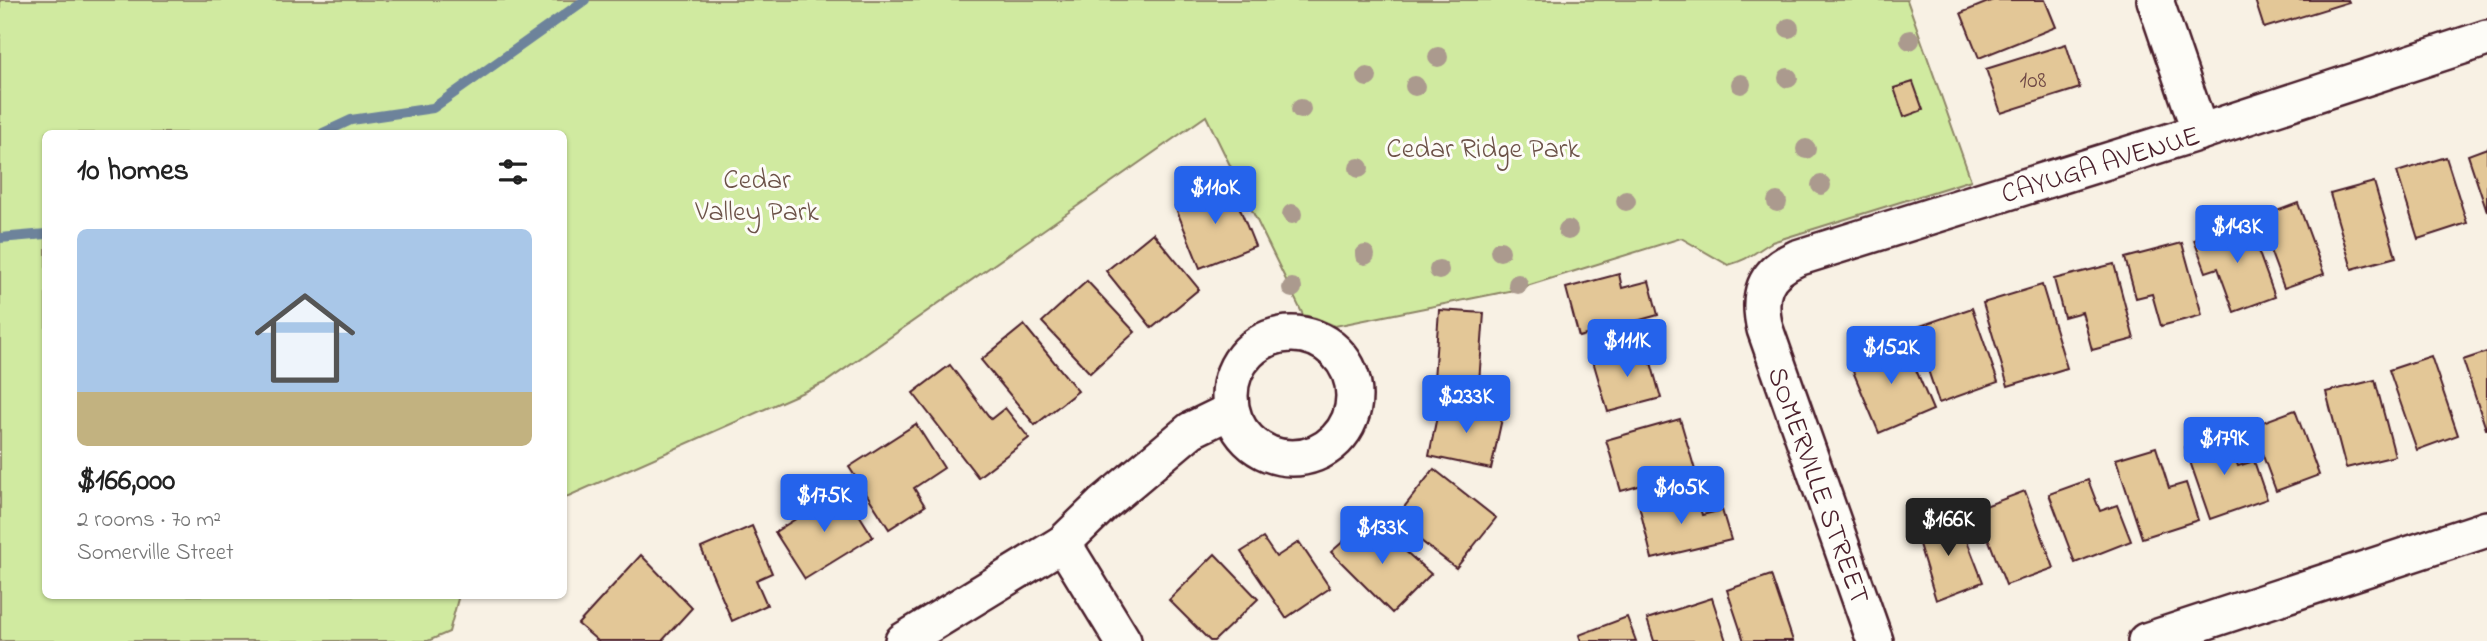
<!DOCTYPE html>
<html lang="en">
<head>
<meta charset="utf-8">
<style>
	body { margin:0; font-family:"Indie Flower",sans-serif; background:#f6f6f6; color:#222; height:100vh; display:flex; flex-direction:column; font-size:26px; white-space:nowrap }
	* { box-sizing:border-box; margin:0 }
	p { font-size:23px; color:#767676 }
	.icon { flex:none; width:38px; height:38px; fill:none; stroke:currentColor; stroke-width:2; stroke-linecap:round; stroke-linejoin:round }
	.map { position:relative; flex:1; overflow:hidden }
	.panel { position:absolute; left:42px; top:130px; width:525px; height:469px; display:flex; flex-direction:column; background:#fff; border-radius:10px; box-shadow:0 2px 5px #0004 }
	.panel>* { flex:none }
	.price { position:absolute; translate:-50% -60px; padding:0 16px; border-radius:7px; background:#2563eb; color:#fff; font-size:23px; line-height:46px; filter:drop-shadow(0 2px 4px #0008) }
	.price::after { content:''; position:absolute; left:50%; top:42px; width:21px; height:16px; margin-left:-10px; background:inherit; clip-path:polygon(0 0,100% 0,50% 100%) }
	.price.selected { background:#222; color:#fff }
	ul { padding:0; list-style:none }
	li { display:grid; align-content:center; gap:14px; height:371px; padding:0 35px }
	li+li { border-top:2px solid #e0e0e0 }
	li span { display:grid; place-items:center; height:217px; border-radius:10px; color:#555 }
	li>.icon { margin-inline-start:auto }
	span .icon { width:126px; height:126px; fill:#fffc; stroke-width:1 }
	li b { font-size:30px }
	h2 { display:flex; justify-content:space-between; align-items:center; height:84px; padding:0 35px; font-size:30px }
	.map>svg:first-child { display:block }
	.green { fill:#d0eaa0; stroke:#8d8466; stroke-width:2 }
	.lines { fill:none; stroke-linecap:round; stroke-linejoin:round }
	.stream { stroke:#6d839b; stroke-width:10 }
	.building { fill:#e3c797; stroke:#4a1f2b; stroke-width:2 }
	.street-casing { stroke:#4a1f2b; stroke-width:40 }
	.street { stroke:#fdfcf7; stroke-width:35 }
	.tree { fill:#ab9a8e }
	.labels { text-anchor:middle; stroke-width:6; stroke-linejoin:round; paint-order:stroke }
	.number-label { font-size:24px; fill:#704946 }
	.park-label { font-size:28px; fill:#6c5248; stroke:#fdfcf7 }
	.street-label { font-size:28px; fill:#4a1f2b; stroke:#fdfcf7 }
</style>
</head>
<body>
<div class="map">
<svg width="2487" height="641" viewBox="0 0 2487 641">
	<rect width="100%" height="100%" fill="#f8f1e4"/>
	<filter id="ink" filterUnits="userSpaceOnUse"><feTurbulence type="fractalNoise" baseFrequency=".0143" numOctaves="2"/><feDisplacementMap in="SourceGraphic" scale="14" xChannelSelector="R" yChannelSelector="G"/><feConvolveMatrix kernelMatrix="1 2 1 2 8 2 1 2 1" color-interpolation-filters="sRGB"/></filter>
	<g filter="url(#ink)">
		<path class="green" d="M0,0h1907l64,180 -199,62c-19,11 -22,17 -44,23l-47,-27 -167,52 -179,36 -19,-8 -13,-3 -97,-199 -380,266 -262,116v-365h-518v462h413l-10,37 -21,9h-428z"/>
		<g class="lines">
			<g class="stream">
				<polyline points="323,133 351,120 433,108 585,0"/>
				<polyline points="0,238 46,234"/>
			</g>
		</g>
		<g class="building">
			<polygon points="1993,0 2045,0 2056,27 1979,58 1961,13"/>
			<polygon points="2255,0 2348,0 2349,2 2264,28"/>
			<polygon points="2066,44 2080,88 2001,113 1986,69"/>
			<polygon points="1913,82 1923,110 1904,117 1894,88"/>
			<polygon points="2487,148 2487,212 2468,155"/>
			<polygon points="2446,157 2467,223 2418,239 2397,172"/>
			<polygon points="2374,182 2396,257 2352,269 2330,194"/>
			<polygon points="1230,184 1255,246 1200,268 1175,206"/>
			<polygon points="2298,203 2324,274 2284,288 2258,218"/>
			<polygon points="2247,220 2275,297 2234,312 2218,268 2206,272 2194,240"/>
			<polygon points="1153,233 1199,289 1152,328 1106,271"/>
			<polygon points="2182,243 2202,315 2161,326 2152,294 2136,298 2125,258"/>
			<polygon points="2114,264 2134,339 2092,350 2082,312 2064,317 2054,279"/>
			<polygon points="1619,274 1622,288 1649,281 1658,315 1579,337 1566,288"/>
			<polygon points="1087,281 1135,332 1090,373 1042,322"/>
			<polygon points="2042,285 2067,368 2008,386 1983,303"/>
			<polygon points="1972,308 1998,382 1939,403 1914,328"/>
			<polygon points="1439,310 1484,313 1479,383 1434,379"/>
			<polygon points="1024,325 1078,391 1035,425 981,360"/>
			<polygon points="1903,339 1933,410 1879,433 1849,362"/>
			<polygon points="1646,345 1661,398 1608,412 1593,361"/>
			<polygon points="2487,352 2487,429 2486,429 2463,360"/>
			<polygon points="2431,356 2458,435 2417,450 2389,370"/>
			<polygon points="950,365 991,419 1005,408 1029,438 978,477 913,393"/>
			<polygon points="2375,380 2395,456 2346,468 2326,392"/>
			<polygon points="1440,401 1503,414 1491,469 1429,456"/>
			<polygon points="2295,410 2319,475 2276,491 2252,426"/>
			<polygon points="1680,419 1695,470 1621,491 1606,440"/>
			<polygon points="916,424 944,468 914,488 925,506 889,529 849,467"/>
			<polygon points="2226,433 2238,466 2254,461 2267,499 2210,519 2185,447"/>
			<polygon points="2156,447 2169,488 2186,483 2198,520 2142,538 2116,459"/>
			<polygon points="1434,469 1496,518 1456,568 1394,520"/>
			<polygon points="2088,480 2100,511 2117,505 2131,541 2075,563 2049,494"/>
			<polygon points="843,489 873,537 805,579 775,532"/>
			<polygon points="1695,491 1702,515 1722,510 1731,540 1652,559 1639,505"/>
			<polygon points="2025,491 2054,568 2006,585 1977,509"/>
			<polygon points="1957,515 1983,582 1936,600 1915,531"/>
			<polygon points="1375,524 1431,574 1392,613 1331,552 1353,533 1362,537"/>
			<polygon points="752,526 772,573 756,580 767,605 732,621 701,548"/>
			<polygon points="1263,538 1276,557 1299,542 1330,588 1286,618 1241,552"/>
			<polygon points="1215,554 1258,599 1214,641 1210,641 1169,600"/>
			<polygon points="641,555 692,608 662,641 598,641 578,624"/>
			<polygon points="1771,575 1793,641 1744,641 1727,590"/>
			<polygon points="1712,598 1726,641 1654,641 1647,619"/>
			<polygon points="1627,617 1636,641 1581,641 1579,635"/>
		</g>
		<g class="lines">
			<g class="street-casing">
				<g id="street">
					<polyline points="2155,0 2200,132"/>
					<circle cx="1292" cy="396" r="62"/>
					<polyline points="1063,543 1123,641"/>
					<polyline points="903,641 1063,543 1102,505 1191,430 1230,411"/>
					<path d="M1875,641l-110,-312c-8,-34 -2,-56 32,-71l403,-126 287,-94"/>
					<polyline points="2146,641 2487,529"/>
				</g>
			</g>
			<use href="#street" class="street"/>
		</g>
		<g class="tree">
			<circle cx="1789" cy="28" r="10"/>
			<circle cx="1910" cy="40" r="10"/>
			<circle cx="1438" cy="57" r="10"/>
			<circle cx="1367" cy="77" r="10"/>
			<circle cx="1788" cy="78" r="10"/>
			<circle cx="1741" cy="84" r="10"/>
			<circle cx="1415" cy="86" r="10"/>
			<circle cx="1301" cy="109" r="10"/>
			<circle cx="1806" cy="149" r="10"/>
			<circle cx="1359" cy="168" r="10"/>
			<circle cx="1821" cy="185" r="10"/>
			<circle cx="1626" cy="201" r="10"/>
			<circle cx="1777" cy="202" r="10"/>
			<circle cx="1292" cy="214" r="10"/>
			<circle cx="1568" cy="230" r="10"/>
			<circle cx="1500" cy="251" r="10"/>
			<circle cx="1365" cy="255" r="10"/>
			<circle cx="1439" cy="270" r="10"/>
			<circle cx="1518" cy="284" r="10"/>
			<circle cx="1292" cy="288" r="10"/>
		</g>
	</g>
	<g class="labels">
		<g class="number-label">
			<text x="2033" y="87">108</text>
		</g>
		<g class="park-label">
			<text x="1483" y="157">Cedar Ridge Park</text>
			<text x="757" y="188">Cedar<tspan x="757" dy="32">Valley Park</tspan></text>
		</g>
		<g class="street-label">
			<text transform="translate(2100 163) rotate(-17)" y="10">CAYUGA AVENUE</text>
			<text transform="translate(1820 485) rotate(70)" y="10">SOMERVILLE STREET</text>
		</g>
	</g>
</svg>
<b class="price" style="left:1215px;top:226px">$110K</b>
<b class="price" style="left:2237px;top:265px">$143K</b>
<b class="price" style="left:1627px;top:379px">$111K</b>
<b class="price" style="left:1891px;top:386px">$152K</b>
<b class="price" style="left:1466px;top:435px">$233K</b>
<b class="price" style="left:2224px;top:477px">$179K</b>
<b class="price" style="left:1681px;top:526px">$105K</b>
<b class="price" style="left:824px;top:534px">$175K</b>
<b class="price selected" style="left:1948px;top:558px">$166K</b>
<b class="price" style="left:1382px;top:566px">$133K</b>
<section class="panel">
<h2>10 homes<svg class="icon" aria-label="filters" viewBox="0 0 24 24"><path d="M4 7h16M4 17h16"/><circle cx="9" cy="7" r="2"/><circle cx="15" cy="17" r="2"/></svg></h2>
<ul>
<li><span style="background:linear-gradient(#a9c7e8 75%,#c2b280 0)"><svg class="icon" aria-label="home" viewBox="0 0 24 24"><path d="M3 11l9-7 9 7M6 9v11h12V9"/></svg></span><div><b>$166,000</b><p>2 rooms · 70 m²</p><p>Somerville Street</p></div></li>
</ul>
</section>
</div>
</body>
</html>
